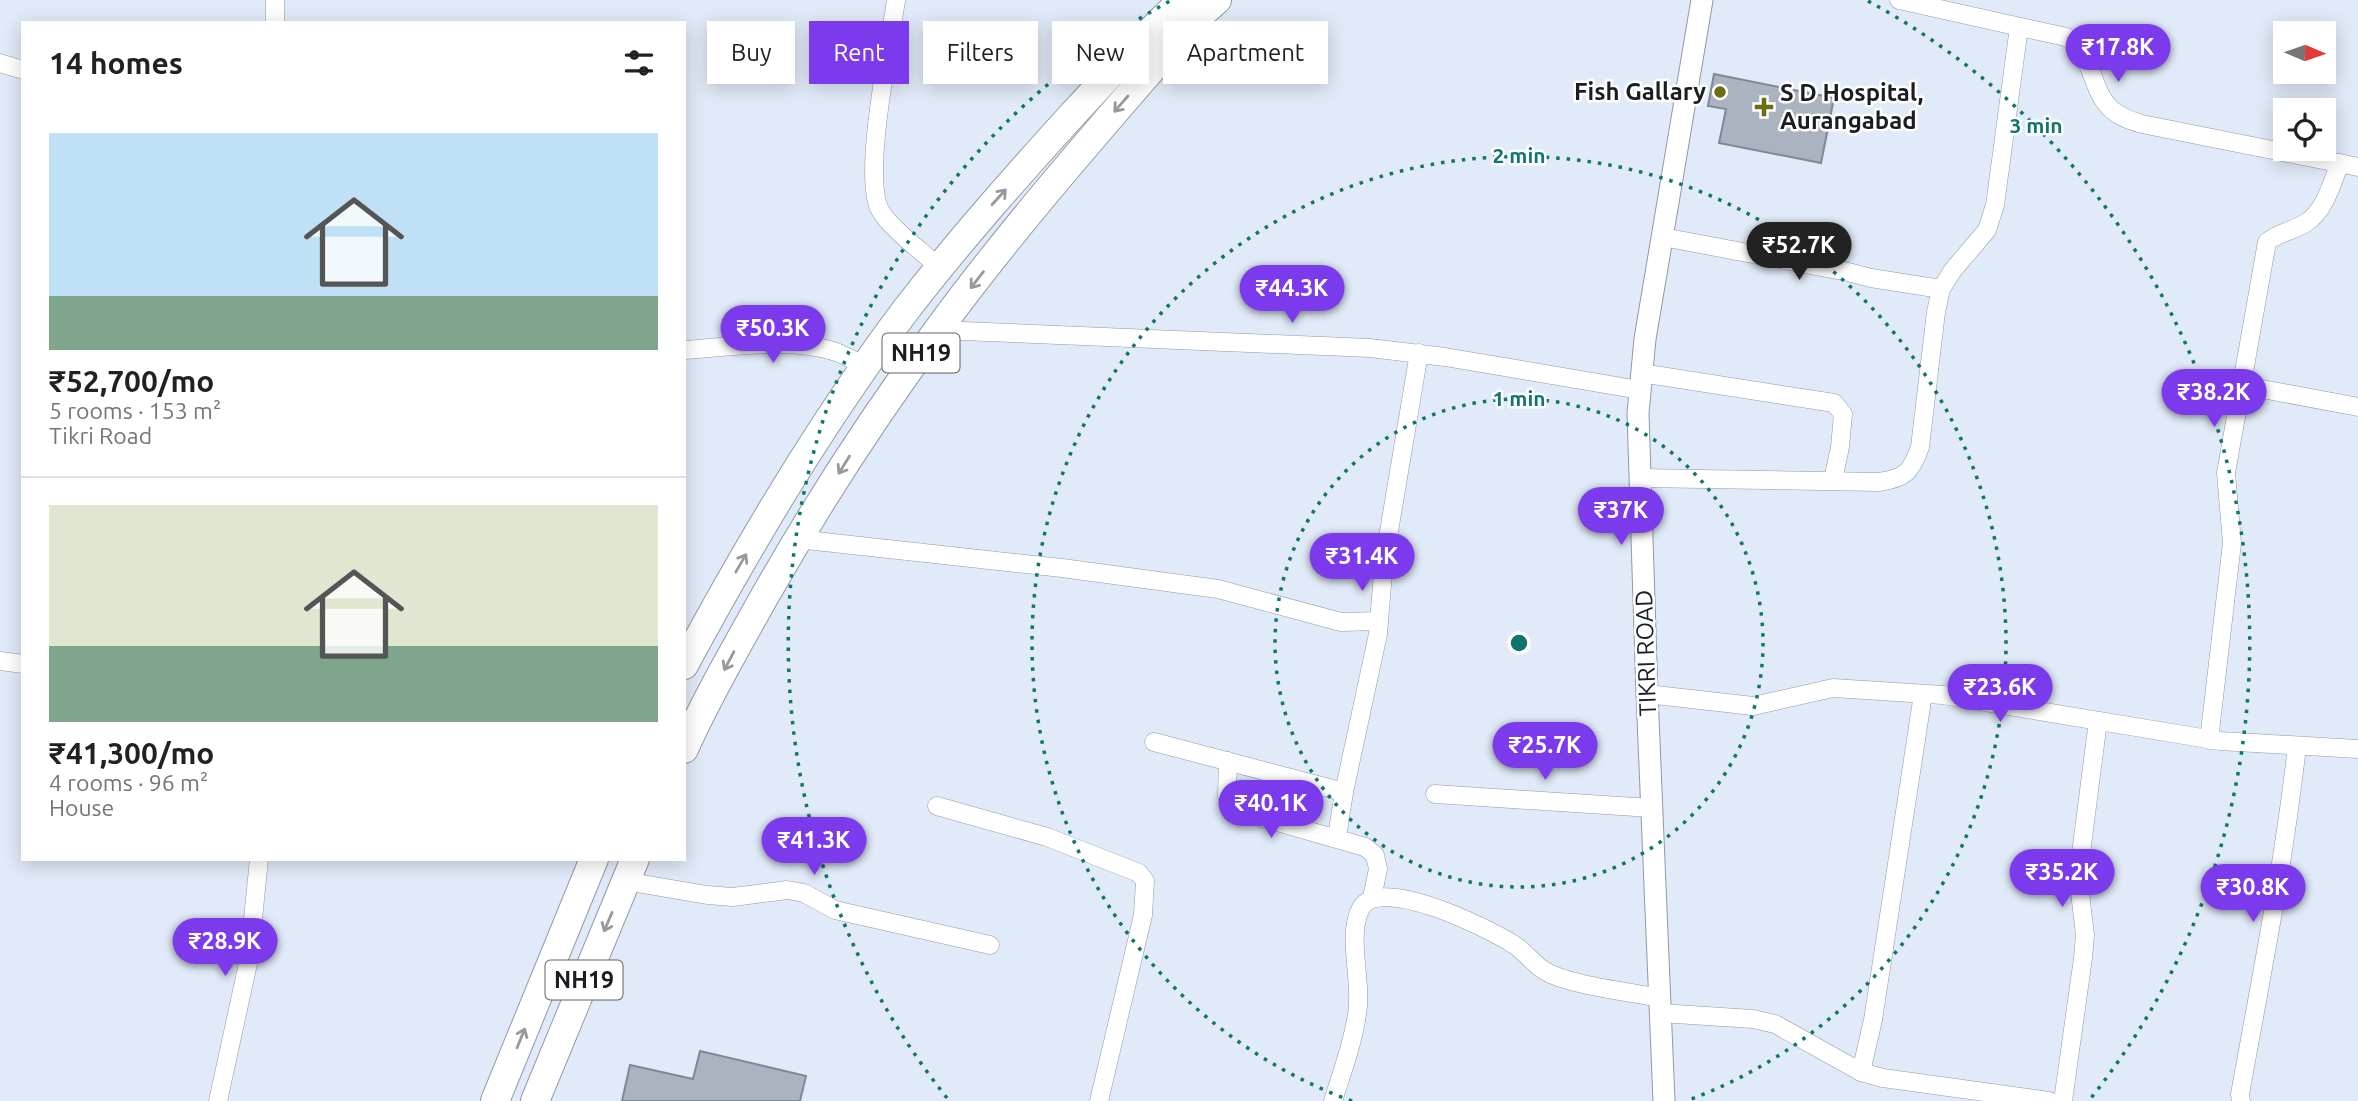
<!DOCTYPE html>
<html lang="en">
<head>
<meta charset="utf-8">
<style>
	body { margin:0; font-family:Ubuntu,sans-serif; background:#f2f2f2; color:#202124; height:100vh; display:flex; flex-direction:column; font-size:26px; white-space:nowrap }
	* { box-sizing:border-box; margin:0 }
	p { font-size:23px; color:#757577 }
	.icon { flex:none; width:38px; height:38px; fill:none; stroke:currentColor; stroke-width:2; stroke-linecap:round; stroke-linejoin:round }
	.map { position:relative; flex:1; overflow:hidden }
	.details { position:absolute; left:21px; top:21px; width:665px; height:840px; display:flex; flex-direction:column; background:#fff; border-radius:0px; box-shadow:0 4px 18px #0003 }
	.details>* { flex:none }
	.top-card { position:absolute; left:707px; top:21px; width:665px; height:63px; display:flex; gap:14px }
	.needle { width:46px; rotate:92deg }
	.buttons { position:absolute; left:2273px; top:21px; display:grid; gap:14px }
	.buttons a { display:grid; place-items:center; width:63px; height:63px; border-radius:0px; background:#fff; box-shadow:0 4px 18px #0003; font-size:35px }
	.price { position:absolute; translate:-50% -60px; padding:0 16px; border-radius:24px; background:#7c3aed; color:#fff; font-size:23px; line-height:46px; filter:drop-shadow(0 2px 4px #0008) }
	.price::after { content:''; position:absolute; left:50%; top:42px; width:21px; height:16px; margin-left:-10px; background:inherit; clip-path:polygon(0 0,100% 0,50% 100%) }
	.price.selected { background:#222; color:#fff }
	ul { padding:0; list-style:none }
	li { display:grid; align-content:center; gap:14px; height:371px; padding:0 28px }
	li+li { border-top:2px solid #e0e0e0 }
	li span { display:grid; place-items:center; height:217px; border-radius:0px; color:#555 }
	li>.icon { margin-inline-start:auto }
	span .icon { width:126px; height:126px; fill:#fffc; stroke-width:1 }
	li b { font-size:30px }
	h2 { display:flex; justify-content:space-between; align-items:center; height:84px; padding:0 28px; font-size:30px }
	.pill { padding:0 24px; border-radius:0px; background:#fff; box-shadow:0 4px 18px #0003; font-size:24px; line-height:63px }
	.pill.selected { background:#7c3aed; color:#fff }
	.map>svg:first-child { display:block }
	.building { fill:#abb3c0; stroke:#818895; stroke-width:2 }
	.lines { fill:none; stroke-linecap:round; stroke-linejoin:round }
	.minor-casing { stroke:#9199a6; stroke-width:19 }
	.tertiary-casing { stroke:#9199a6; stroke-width:23 }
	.trunk-casing { stroke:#9199a6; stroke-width:30 }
	.minor { stroke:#fff; stroke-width:18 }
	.tertiary { stroke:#fff; stroke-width:21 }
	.trunk { stroke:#fff; stroke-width:28 }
	.oneway { stroke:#98999c }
	.ring { fill:none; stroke:#0f766e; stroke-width:3.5; stroke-dasharray:3.5 7 }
	.poi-dot { fill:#6b6e12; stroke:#fff; stroke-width:2.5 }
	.labels { text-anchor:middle; stroke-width:5; stroke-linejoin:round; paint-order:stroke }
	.shield { fill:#fff; stroke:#5f6164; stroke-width:2 }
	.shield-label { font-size:23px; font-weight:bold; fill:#1a1d22 }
	.poi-label { font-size:24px; font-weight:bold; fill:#1a1d22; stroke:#fff; text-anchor:end }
	.street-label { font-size:24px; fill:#1a1d22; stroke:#fff }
	.centre { fill:#0f766e; stroke:#fff; stroke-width:3.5 }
	.ring-label { font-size:21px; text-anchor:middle; font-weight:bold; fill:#0f766e; stroke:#fff; stroke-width:5; stroke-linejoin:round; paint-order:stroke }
</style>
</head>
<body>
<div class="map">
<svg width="2358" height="1101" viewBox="0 0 2358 1101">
	<rect width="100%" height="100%" fill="#e1eaf8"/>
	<g class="building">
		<polygon points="1714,74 1834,98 1821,163 1719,143 1726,109 1708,106"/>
		<polygon points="700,1051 806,1076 800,1101 622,1101 630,1065 693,1079"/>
	</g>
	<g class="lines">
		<g class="minor-casing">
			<g id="minor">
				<path d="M896,0c-6,44 -33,171 -17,208 8,18 46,46 61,60"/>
				<path d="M1899,0l167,37c29,18 23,52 46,73 9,8 20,11 30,14l216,43"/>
				<polyline points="275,23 275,0"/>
				<polyline points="0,63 23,70"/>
				<polyline points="1663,237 1848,272 1871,278 1941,289"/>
				<polyline points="938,330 1370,348 1445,357 1640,390"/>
				<path d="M684,350c46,-3 109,-13 152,2 10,4 20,10 30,14"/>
				<polyline points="1641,373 1834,403 1843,414 1840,447 1833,480"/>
				<polyline points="2241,385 2358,407"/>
				<path d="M1640,478l239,4c27,-4 32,-10 41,-35l16,-135 5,-23 12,-19 34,-40 8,-25 24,-178"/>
				<polyline points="797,539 1062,568 1218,589 1341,622 1379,621"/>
				<polyline points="0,661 23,664"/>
				<polyline points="1647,694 1753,706 1833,688 1943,695 2220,741 2358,749"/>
				<path d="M2209,740l23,-197 -6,-70 41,-231c12,-10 27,-11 40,-20 18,-12 25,-39 33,-59"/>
				<polyline points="1154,742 1344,792"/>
				<polyline points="1228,761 1227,796 1235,807 1253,815 1365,847 1375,855 1378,869 1372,898"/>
				<polyline points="1435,794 1651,808"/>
				<polyline points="937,806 1047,837 1139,873 1145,881 1143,915 1099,1101"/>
				<polyline points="1337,837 1344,792 1378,634 1384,561 1419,353"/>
				<polyline points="625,881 707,895 733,897 787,890 804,893 835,910 990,945"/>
				<polyline points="1660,1013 1753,1019 1775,1024 1861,1072 1883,1078 2049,1101"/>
				<polyline points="1861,1072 1873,1020 1923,694"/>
				<polyline points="218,1101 249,959 259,859"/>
				<path d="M1333,1101c9,-29 20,-58 24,-87 6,-32 -11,-78 4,-106 19,-34 128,21 152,36 12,7 20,20 32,27 23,14 86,21 114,27"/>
				<polyline points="2063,1101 2083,958 2085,935 2078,876 2098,721"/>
				<path d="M2241,1101l-1,-7c21,-116 44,-231 57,-348"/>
			</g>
		</g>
		<g class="tertiary-casing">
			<polyline id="tertiary" points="1664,1101 1647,694 1638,413 1645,339 1702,0"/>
		</g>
		<g class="trunk-casing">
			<g id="trunk">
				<path d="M684,665c66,-122 137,-242 221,-354 53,-69 110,-133 168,-197 36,-38 71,-79 110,-114"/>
				<path d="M684,749c23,-52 52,-101 79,-150 53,-93 110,-182 174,-268 79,-108 169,-209 257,-311l23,-20"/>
				<polyline points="495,1101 594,859"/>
				<polyline points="535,1101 635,859"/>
			</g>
		</g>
		<use href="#minor" class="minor"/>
		<use href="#tertiary" class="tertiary"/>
		<use href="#trunk" class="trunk"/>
	</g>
	<defs><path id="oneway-shaft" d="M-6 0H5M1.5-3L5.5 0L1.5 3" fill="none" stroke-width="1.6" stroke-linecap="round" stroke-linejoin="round" transform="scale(1.75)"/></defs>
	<g class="oneway">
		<use href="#oneway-shaft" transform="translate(1121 104) rotate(131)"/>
		<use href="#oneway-shaft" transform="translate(999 197) rotate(-48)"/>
		<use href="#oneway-shaft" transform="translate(977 280) rotate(128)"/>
		<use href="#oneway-shaft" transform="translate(844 465) rotate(122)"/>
		<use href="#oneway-shaft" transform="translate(741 563) rotate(-60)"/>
		<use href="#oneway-shaft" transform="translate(729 661) rotate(118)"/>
		<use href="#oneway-shaft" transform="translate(608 922) rotate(113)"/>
		<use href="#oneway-shaft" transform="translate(521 1038) rotate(-68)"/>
	</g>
	<g class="ring">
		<circle cx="1519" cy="643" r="244"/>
		<path d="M1352 1101A487 487 0 1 1 1686 1101"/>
		<path d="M947 1098A731 731 0 0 1 1170 1M1868 1A731 731 0 0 1 2091 1098"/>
	</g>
	<g class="poi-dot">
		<circle cx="1720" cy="92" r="7"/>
		<path d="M1760.5 96.5h7v7h7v7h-7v7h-7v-7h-7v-7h7z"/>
	</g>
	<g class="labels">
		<g class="shield">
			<rect x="882.5" y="333.5" width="77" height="39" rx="5"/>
			<rect x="545.5" y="960.5" width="77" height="39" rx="5"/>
		</g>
		<g class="shield-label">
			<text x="921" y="361">NH19</text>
			<text x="584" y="988">NH19</text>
		</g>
		<g class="poi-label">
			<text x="1706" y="100">Fish Gallary</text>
			<text x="1780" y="101" text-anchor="start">S D Hospital,<tspan x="1780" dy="28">Aurangabad</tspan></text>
		</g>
		<g class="street-label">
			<text transform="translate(1646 653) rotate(-92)" y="8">TIKRI ROAD</text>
		</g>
	</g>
	<circle cx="1519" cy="643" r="10" class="centre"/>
	<g class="ring-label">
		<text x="2036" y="133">3 min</text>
		<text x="1519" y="163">2 min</text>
		<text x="1519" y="406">1 min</text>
	</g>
</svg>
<div class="buttons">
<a><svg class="needle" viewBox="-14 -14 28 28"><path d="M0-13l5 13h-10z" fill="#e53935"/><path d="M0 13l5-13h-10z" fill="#757577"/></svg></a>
<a><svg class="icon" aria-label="locate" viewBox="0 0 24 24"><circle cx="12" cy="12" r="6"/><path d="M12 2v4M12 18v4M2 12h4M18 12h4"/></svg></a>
</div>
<b class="price" style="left:2118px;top:84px">₹17.8K</b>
<b class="price selected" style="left:1799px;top:282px">₹52.7K</b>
<b class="price" style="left:1292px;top:325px">₹44.3K</b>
<b class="price" style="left:773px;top:365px">₹50.3K</b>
<b class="price" style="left:2214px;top:429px">₹38.2K</b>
<b class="price" style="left:1621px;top:547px">₹37K</b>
<b class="price" style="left:1362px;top:593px">₹31.4K</b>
<b class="price" style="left:2000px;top:724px">₹23.6K</b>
<b class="price" style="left:1545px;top:782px">₹25.7K</b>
<b class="price" style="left:1271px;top:840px">₹40.1K</b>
<b class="price" style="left:814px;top:877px">₹41.3K</b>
<b class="price" style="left:2062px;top:909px">₹35.2K</b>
<b class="price" style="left:2253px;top:924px">₹30.8K</b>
<b class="price" style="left:225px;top:978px">₹28.9K</b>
<div class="top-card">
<a class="pill">Buy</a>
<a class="pill selected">Rent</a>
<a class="pill">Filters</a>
<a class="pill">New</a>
<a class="pill">Apartment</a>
</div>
<section class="details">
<h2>14 homes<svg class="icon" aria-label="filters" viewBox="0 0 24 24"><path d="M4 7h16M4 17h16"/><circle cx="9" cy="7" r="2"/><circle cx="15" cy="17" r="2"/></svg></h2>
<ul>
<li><span style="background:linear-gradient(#bfe0f5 75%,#7fa58c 0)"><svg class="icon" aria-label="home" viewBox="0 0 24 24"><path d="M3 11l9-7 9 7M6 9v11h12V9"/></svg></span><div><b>₹52,700/mo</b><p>5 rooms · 153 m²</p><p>Tikri Road</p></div></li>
<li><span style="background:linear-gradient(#dfe7d0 65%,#7fa58c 0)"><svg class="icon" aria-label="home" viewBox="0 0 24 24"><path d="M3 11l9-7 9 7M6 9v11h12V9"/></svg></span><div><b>₹41,300/mo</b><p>4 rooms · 96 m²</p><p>House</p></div></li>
</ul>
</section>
</div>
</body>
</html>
